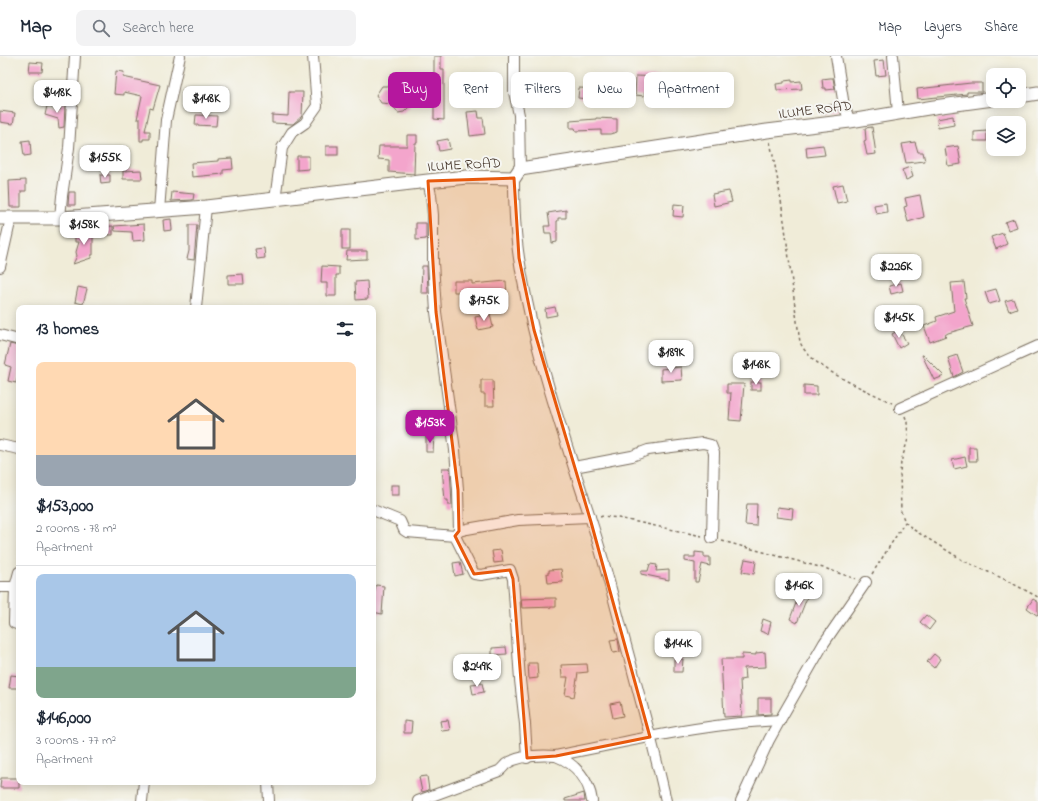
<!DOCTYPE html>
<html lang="en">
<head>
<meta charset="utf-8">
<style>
	body { margin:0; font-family:"Indie Flower",sans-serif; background:#f2f2f3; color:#1f2937; height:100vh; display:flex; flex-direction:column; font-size:15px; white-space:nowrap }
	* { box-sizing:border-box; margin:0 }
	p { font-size:13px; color:#747a83 }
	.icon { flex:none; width:22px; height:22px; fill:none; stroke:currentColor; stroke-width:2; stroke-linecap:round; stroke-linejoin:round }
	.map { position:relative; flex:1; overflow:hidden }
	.drawer { position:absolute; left:16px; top:249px; width:360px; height:480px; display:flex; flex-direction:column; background:#fff; border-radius:8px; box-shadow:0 2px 10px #0003 }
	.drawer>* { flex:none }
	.hud { position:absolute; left:388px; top:16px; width:380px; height:36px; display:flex; gap:8px }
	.controls { position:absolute; left:986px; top:12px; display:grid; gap:8px }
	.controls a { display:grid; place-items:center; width:40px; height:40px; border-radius:8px; background:#fff; box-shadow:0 2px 10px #0003; font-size:20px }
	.price { position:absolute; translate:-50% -34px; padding:0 9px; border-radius:8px; background:#fff; color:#222; font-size:13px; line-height:26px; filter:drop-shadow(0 1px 2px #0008) }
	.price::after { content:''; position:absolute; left:50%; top:24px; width:12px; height:9px; margin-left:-6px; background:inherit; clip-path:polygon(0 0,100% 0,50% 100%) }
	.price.current { background:#b5179e; color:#fff }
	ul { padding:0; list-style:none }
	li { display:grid; align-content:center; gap:8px; height:212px; padding:0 20px }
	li+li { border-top:1px solid #e0e1e3 }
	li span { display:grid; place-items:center; height:124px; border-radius:8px; color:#555 }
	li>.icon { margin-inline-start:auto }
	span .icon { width:72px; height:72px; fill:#fffc; stroke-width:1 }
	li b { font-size:17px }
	h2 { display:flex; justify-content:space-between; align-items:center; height:48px; padding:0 20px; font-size:17px }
	.chip { padding:0 14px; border-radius:8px; background:#fff; box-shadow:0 2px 10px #0003; font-size:14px; line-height:36px }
	.chip.current { background:#b5179e; color:#fff }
	header { display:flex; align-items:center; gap:24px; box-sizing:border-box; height:56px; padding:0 20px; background:#fff; border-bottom:1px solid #e0e1e3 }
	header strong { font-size:19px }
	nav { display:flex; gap:22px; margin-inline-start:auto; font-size:14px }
	.search { width:280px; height:36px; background:#f2f2f3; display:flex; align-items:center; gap:10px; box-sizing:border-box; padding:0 14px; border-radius:8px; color:#747a83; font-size:15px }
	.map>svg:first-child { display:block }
	.building { fill:#f3a5cc }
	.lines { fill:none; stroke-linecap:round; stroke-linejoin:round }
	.minor-casing { stroke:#7a6e5f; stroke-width:12 }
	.tertiary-casing { stroke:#7a6e5f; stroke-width:15 }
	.path { stroke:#7a6e5f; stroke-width:1.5; stroke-dasharray:3 3; stroke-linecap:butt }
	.minor { stroke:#fff; stroke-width:10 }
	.tertiary { stroke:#fff; stroke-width:13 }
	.marked { fill:#e8590c; fill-opacity:0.2; stroke:#e8590c; stroke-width:3; stroke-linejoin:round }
	.labels { text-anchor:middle; stroke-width:4; stroke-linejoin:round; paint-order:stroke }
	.street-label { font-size:14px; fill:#3b2a1e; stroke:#f6f6f2 }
</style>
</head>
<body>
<header>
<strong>Map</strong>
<div class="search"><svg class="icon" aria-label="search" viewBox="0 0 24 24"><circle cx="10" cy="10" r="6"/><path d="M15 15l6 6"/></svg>Search here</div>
<nav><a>Map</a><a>Layers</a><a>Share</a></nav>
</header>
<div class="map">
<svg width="1038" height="745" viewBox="0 0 1038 745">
	<rect width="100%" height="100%" fill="#f6f6f2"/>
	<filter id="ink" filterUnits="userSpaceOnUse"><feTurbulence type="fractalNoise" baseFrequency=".025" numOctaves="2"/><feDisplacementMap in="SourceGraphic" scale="8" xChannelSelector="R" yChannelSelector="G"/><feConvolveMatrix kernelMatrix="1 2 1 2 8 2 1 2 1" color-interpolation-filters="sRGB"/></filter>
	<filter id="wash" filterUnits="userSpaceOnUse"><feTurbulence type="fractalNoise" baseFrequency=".012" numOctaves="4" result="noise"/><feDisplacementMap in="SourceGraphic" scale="16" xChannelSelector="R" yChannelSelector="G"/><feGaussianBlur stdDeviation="0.9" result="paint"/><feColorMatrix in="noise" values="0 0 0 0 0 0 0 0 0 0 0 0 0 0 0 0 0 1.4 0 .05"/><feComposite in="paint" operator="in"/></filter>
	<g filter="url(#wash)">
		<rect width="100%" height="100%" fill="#f0ecd8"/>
		<g id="blocks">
			<g class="building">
				<polygon points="434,0 441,0 441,13 444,13 444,64 434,63"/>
				<polygon points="884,4 886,19 876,20 874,5"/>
				<polygon points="30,6 43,7 42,16 29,16"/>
				<polygon points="116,15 124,16 123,21 160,29 153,53 150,52 145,75 150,75 150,83 143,83 143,85 140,85 140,63 137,63 142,40 124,36 124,39 114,38"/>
				<polygon points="636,20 664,21 663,36 645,35 644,40 635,39"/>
				<polygon points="478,22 478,24 495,24 495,32 480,33 480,40 467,40 466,24"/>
				<polygon points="830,22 833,22 835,33 826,34 826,32 823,32 822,23"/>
				<polygon points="792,24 792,26 801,25 802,33 777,34 776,28 784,27 784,25"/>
				<polygon points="397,25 406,25 411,32 405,37 406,44 410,50 404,56 398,57 392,48 381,47 376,39 382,30 394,30"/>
				<polygon points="971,27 982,27 982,36 967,36 967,38 918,43 917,33"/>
				<polygon points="579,32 598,33 597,44 578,42"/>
				<polygon points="289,36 303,36 302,60 293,68 272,67 272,59 288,60"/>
				<polygon points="65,48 64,71 59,72 58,63 45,59 47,50 60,54 60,49"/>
				<polygon points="837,48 839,54 822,58 821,50"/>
				<polygon points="0,55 15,57 13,68 0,66"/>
				<polygon points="478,55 479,62 483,62 485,78 470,80 467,56"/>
				<polygon points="196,59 217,60 216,70 195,69"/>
				<polygon points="953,60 954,69 938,72 937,63"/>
				<polygon points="596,62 617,63 617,76 610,78 601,78 601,74 576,75 575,72 570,72 570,65 596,63"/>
				<polygon points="872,71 876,98 867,99 864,85 866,84 865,72"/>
				<polygon points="987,75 987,85 974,85 974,76"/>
				<polygon points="407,79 417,79 417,87 415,87 414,118 389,116 389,104 378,103 379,90 407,90"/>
				<polygon points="448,83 450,93 439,95 437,85"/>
				<polygon points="30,84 31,99 24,100 22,85"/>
				<polygon points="915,86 918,96 923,96 925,105 906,107 902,88"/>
				<polygon points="823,89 825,99 807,101 806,91"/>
				<rect x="326" y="90" width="12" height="9"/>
				<polygon points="958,90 961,108 948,110 945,92"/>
				<polygon points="297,100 309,100 309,113 297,114"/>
				<polygon points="232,102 233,113 223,114 223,118 192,121 191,107 218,105 218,103"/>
				<polygon points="910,111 913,121 906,124 902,114"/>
				<polygon points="141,114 142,123 123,123 123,115"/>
				<polygon points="100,119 110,119 110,127 101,128"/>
				<polygon points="26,124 26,135 21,135 21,151 10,151 9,125"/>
				<polygon points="843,128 847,145 837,147 833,130"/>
				<polygon points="729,135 732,146 714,150 712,138"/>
				<polygon points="69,136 75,136 75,149 68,149"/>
				<polygon points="172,136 194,138 193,144 171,145"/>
				<polygon points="920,139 924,161 908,166 904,151 907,150 905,142"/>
				<polygon points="886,147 887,156 876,158 874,149"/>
				<polygon points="674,148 684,149 683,161 673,160"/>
				<polygon points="566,154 566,162 558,162 558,165 557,165 557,186 552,187 551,177 545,177 544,170 550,170 548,157"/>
				<polygon points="171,163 172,174 164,175 163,164"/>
				<polygon points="1014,163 1017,171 1008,174 1005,166"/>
				<polygon points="416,167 426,167 426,183 416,184"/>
				<polygon points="144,168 145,184 133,185 132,176 115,175 114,170"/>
				<polygon points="189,169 197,169 194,204 187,203 189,195"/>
				<polygon points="113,170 113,179 97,179 97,171"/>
				<rect x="342" y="174" width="8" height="19"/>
				<polygon points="75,176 93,176 93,199 91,199 91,202 73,208 77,200 76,196 79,186 75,186"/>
				<polygon points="1003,177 1007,188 996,193 991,181"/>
				<polygon points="264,192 265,202 257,203 255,193"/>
				<polygon points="347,195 367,195 367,203 346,204"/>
				<polygon points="322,210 339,211 339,219 336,219 336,240 327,240 327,227 321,227"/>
				<polygon points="422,210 427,210 428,237 421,237"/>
				<polygon points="243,218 244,228 228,228 228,219"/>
				<polygon points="367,225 368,243 356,244 355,226"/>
				<polygon points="454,225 472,225 472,228 506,225 507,240 485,241 484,236 454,236"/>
				<polygon points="964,226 966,242 964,242 973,270 948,277 945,279 946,280 930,286 924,270 937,265 936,261 954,255 951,227"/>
				<polygon points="901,227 903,235 891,238 889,230"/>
				<polygon points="78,231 87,233 83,248 75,246"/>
				<polygon points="996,233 1000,245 989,248 985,236"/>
				<polygon points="1013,243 1017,252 1009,255 1005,245"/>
				<polygon points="555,251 557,259 546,261 545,253"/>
				<polygon points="490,258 493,271 478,274 475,261"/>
				<polygon points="899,274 907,287 899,292 892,278"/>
				<polygon points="10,288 19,290 19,317 16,327 8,325 11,311 5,309"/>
				<polygon points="922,299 923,299 944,320 934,324"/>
				<polygon points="957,299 963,316 954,321 948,302"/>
				<polygon points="681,311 682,324 661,325 661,313"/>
				<polygon points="481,324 493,324 494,350 485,350 485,338 481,338"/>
				<rect x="751" y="326" width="10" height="8"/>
				<polygon points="727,328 744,328 741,365 729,364 731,337 727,337"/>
				<polygon points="804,329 817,330 817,339 804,339"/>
				<polygon points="426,381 434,381 433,396 426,396"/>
				<polygon points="969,391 976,391 977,405 969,405"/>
				<polygon points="965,401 967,410 954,413 952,404"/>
				<polygon points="442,412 450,412 452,449 448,449 448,444 445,444"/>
				<rect x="391" y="429" width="8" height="10"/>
				<polygon points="747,448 757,448 756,470 745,469"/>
				<polygon points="777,451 793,453 792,463 776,461"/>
				<polygon points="501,494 503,506 494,507 492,495"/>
				<polygon points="695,496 704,497 704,501 710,501 710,510 702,508 698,526 695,526 695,507 685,505 685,501 695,501"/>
				<polygon points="745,503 756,505 754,518 742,516"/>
				<polygon points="460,506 463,518 455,520 453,507"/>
				<polygon points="650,508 657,509 656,515 669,514 669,524 641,518 641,515 648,515"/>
				<polygon points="561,513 563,526 548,527 547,517 549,517 549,514"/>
				<polygon points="376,529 384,530 382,558 373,556 373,545"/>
				<polygon points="800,536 808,539 797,567 790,563"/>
				<polygon points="551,542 556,542 556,551 522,552 521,543"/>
				<polygon points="1033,543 1038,546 1038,560 1027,552"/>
				<polygon points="926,559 935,566 929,574 920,566"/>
				<polygon points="763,563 771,566 768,578 760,575"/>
				<polygon points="618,583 620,596 613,597 610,584"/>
				<polygon points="506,591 507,598 492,599 492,592"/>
				<polygon points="765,596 766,611 744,612 745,623 740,624 742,660 724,661 721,603 742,603 742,598 756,599 756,597"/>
				<polygon points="934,598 940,603 934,612 927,606"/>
				<polygon points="674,603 683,603 682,616 674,616"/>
				<polygon points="528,607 537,607 538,622 529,623"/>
				<polygon points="587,608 588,616 578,617 574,641 565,639 568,621 562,621 561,609"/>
				<polygon points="11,619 19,620 19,632 9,632"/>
				<polygon points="482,627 484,636 473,638 471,628"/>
				<polygon points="758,642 771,642 771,658 758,659"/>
				<polygon points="620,646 623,660 613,662 610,648"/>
				<polygon points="448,664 450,674 442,675 440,665"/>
				<polygon points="404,665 412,666 411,677 404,677"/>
				<polygon points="427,720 429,734 422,736 419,721"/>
				<polygon points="1,722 19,722 19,732 0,732"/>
				<polygon points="584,737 585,745 565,745 565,743"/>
			</g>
		</g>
	</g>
	<g filter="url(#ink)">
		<use href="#blocks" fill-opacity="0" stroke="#7a6e5f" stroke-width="1"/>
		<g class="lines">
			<g class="minor-casing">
				<g id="minor">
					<polyline points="514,0 514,36 519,59 520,113"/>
					<polyline points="836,0 844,50 850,65"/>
					<polyline points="893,0 898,57"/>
					<path d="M514,122c0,26 1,54 5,80 14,90 44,176 72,262 15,46 26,93 39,140 12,47 26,94 36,141"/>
					<polyline points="428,125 431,139 433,159 433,206 436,256 455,394 458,434 459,475"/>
					<polyline points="275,144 282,92 292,76 305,67 317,50 313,0"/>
					<polyline points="159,155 166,64 180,0"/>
					<polyline points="60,162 62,140 69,92 75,0"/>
					<polyline points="0,211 11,162"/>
					<polyline points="196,252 206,151"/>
					<polyline points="0,279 19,284"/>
					<polyline points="900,352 1038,290"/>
					<polyline points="0,389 19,393"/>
					<polyline points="574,411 632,400 648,394 703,387 711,389 714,397 712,482"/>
					<polyline points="373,454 400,465 404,474 407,476 455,480 459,475 467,473 518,464 590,461"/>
					<polyline points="455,480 474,518 481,519 510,514 513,523 520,624 525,668 527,702"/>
					<polyline points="0,531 15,531 19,516"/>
					<polyline points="15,531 14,567 19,569"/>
					<polyline points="268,726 269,745"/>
					<polyline points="142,745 144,726"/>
					<path d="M418,745l81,-30c3,-2 5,-5 7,-7 14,-9 35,-9 50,-8"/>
					<path d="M592,745c-3,-21 -16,-37 -36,-45 58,-12 116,-25 175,-32 17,-2 33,-3 49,-4"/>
					<polyline points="741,745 769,684 780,664 824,587 866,526"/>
				</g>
			</g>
			<g class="tertiary-casing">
				<g id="tertiary">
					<polyline points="1019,40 1038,37"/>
					<polyline points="0,162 60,162 206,151 428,125 467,121 514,122 520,113 767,75 850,65 934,51 993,43"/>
				</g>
			</g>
			<g class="path">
				<path d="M770,86c15,66 20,134 30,200 10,26 67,48 92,61"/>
				<polyline points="905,360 907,366 908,383 901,406 900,417 901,456 905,466 914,474 964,505 1004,523 1038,541"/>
				<polyline points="600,461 603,460 618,462 702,480"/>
				<polyline points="722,485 827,513 856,523"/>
				<polyline points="872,518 905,466"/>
			</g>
			<use href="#minor" class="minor"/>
			<use href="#tertiary" class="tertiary"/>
		</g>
	</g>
	<path class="marked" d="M514,122l5,80 15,72 57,192 59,215 -94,19 -29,2 -14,-179 -3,-9 -36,4 -19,-38 4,-5 -1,-41 -22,-178 -8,-131z"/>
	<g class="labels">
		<g class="street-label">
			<text transform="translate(815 53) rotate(-7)" y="5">ILUME ROAD</text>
			<text transform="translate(464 108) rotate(-3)" y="5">ILUME ROAD</text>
		</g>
	</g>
</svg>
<div class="controls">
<a><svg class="icon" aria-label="locate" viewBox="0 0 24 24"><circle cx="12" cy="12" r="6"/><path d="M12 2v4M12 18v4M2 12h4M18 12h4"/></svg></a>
<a><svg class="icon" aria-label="layers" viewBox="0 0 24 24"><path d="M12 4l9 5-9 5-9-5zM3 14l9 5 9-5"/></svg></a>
</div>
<b class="price" style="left:57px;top:58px">$418K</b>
<b class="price" style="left:206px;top:64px">$148K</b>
<b class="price" style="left:105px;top:123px">$155K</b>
<b class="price" style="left:84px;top:190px">$158K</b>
<b class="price" style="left:896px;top:232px">$226K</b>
<b class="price" style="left:484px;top:266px">$175K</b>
<b class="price" style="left:899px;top:283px">$145K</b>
<b class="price" style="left:671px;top:318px">$189K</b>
<b class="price" style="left:756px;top:330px">$148K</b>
<b class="price current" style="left:430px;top:388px">$153K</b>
<b class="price" style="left:799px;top:551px">$146K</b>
<b class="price" style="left:678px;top:609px">$144K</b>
<b class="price" style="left:477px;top:632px">$249K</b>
<div class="hud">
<a class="chip current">Buy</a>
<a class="chip">Rent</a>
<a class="chip">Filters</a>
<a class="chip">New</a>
<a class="chip">Apartment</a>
</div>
<section class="drawer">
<h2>13 homes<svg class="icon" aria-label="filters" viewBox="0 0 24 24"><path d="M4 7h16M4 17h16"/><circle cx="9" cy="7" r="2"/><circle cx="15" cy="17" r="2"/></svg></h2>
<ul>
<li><span style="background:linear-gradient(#ffd9b3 75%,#9aa5b1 0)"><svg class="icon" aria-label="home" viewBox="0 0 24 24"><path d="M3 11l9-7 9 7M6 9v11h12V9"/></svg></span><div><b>$153,000</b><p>2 rooms · 78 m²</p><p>Apartment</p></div></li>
<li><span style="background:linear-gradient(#a9c7e8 75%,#7fa58c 0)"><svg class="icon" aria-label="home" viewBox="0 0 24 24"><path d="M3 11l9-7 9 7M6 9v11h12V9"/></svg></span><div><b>$146,000</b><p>3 rooms · 77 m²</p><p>Apartment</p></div></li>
</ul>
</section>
</div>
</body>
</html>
